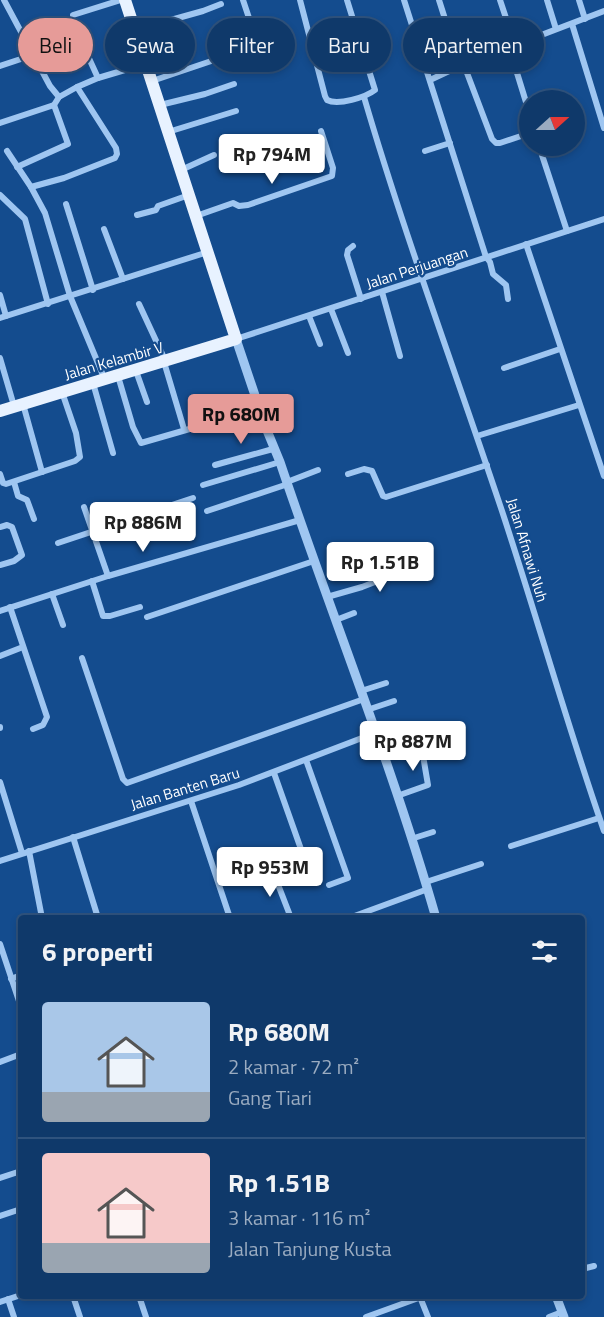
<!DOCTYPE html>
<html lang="id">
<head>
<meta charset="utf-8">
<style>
	body { margin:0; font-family:"Titillium Web",sans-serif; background:#1d4472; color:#f1f3f6; height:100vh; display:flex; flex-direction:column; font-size:22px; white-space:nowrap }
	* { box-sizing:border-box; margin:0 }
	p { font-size:20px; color:#9bacc1 }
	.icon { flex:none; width:33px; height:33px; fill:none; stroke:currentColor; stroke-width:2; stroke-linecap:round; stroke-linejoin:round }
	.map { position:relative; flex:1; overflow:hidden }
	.details { position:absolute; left:18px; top:915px; width:567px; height:384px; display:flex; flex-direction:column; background:#0f396a; border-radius:6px; box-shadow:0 3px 9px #0003,0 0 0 2px #2f537e }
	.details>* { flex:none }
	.guide { position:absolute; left:18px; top:18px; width:568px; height:54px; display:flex; gap:12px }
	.needle { width:39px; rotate:69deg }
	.buttons { position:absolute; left:519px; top:90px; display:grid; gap:12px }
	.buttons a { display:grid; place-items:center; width:66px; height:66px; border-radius:50%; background:#0f396a; box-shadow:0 3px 9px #0003,0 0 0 2px #2f537e; font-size:30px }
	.price { position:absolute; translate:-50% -51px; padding:0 14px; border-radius:6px; background:#fff; color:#222; font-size:20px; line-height:39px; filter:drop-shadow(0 2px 3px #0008) }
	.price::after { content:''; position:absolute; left:50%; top:36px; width:18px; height:14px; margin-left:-9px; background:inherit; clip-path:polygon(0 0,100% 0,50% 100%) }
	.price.selected { background:#e69b98; color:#111 }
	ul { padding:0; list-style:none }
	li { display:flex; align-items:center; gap:18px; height:150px; padding:0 24px }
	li+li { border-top:2px solid #2f537e }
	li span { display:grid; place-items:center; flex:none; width:168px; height:120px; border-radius:6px; color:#555 }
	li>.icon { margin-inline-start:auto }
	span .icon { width:72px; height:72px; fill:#fffc; stroke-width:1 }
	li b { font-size:26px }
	h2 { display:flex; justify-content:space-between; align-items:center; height:72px; padding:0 24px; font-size:26px }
	.tag { padding:0 21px; border-radius:27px; background:#0f396a; box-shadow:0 3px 9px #0003,0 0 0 2px #2f537e; font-size:21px; line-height:54px }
	.tag.selected { background:#e69b98; color:#111 }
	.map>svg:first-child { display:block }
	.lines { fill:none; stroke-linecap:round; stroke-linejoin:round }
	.minor { stroke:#9fc6f1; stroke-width:6 }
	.tertiary { stroke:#9fc6f1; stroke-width:9 }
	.primary { stroke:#e8f2ff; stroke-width:12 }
	.labels { text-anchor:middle; stroke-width:4.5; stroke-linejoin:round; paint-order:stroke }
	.street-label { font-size:15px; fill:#fff; stroke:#144c8e }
</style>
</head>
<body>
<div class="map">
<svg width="604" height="1317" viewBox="0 0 604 1317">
	<rect width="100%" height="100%" fill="#144c8e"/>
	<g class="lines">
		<g class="minor">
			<polyline points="4,0 50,86 59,97"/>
			<polyline points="243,0 252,27"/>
			<path d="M300,0l25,96 2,4c11,6 39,-3 48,-10l-28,-90"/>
			<polyline points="404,0 486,257 490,262 493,274 506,285 508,299"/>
			<polyline points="439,0 460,66"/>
			<polyline points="500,0 515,45"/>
			<polyline points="547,0 556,29"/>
			<polyline points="579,0 585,19"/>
			<polyline points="73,15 121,0"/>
			<polyline points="572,24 604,128"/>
			<polyline points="135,30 203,11 221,4"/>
			<polyline points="509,47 530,115"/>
			<polyline points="87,54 98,78"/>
			<polyline points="464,65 492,139 496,143 500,143 530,133"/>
			<polyline points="0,66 33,55"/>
			<polyline points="430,80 460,66 604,11"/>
			<polyline points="152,81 241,51"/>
			<path d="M364,97c41,140 92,276 138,414 35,106 65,214 102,320"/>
			<polyline points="160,105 205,94 234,84"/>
			<polyline points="0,123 54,105 59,97 77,87"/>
			<polyline points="168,132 236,111"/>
			<polyline points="539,146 567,231"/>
			<polyline points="7,151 31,187 45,213 70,296 105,380"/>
			<polyline points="425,151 450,143"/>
			<polyline points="17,167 68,144 54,105"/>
			<polyline points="181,170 214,155"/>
			<polyline points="31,187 64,178 115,158 117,154 116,148 77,87 98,78 145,64"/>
			<polyline points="0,195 25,219 48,304"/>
			<polyline points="66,204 93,290"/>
			<polyline points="137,215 156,210 158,206 189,195"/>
			<polyline points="196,216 233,203 239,206 248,205 332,176 333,168 321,131"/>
			<polyline points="104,229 123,279"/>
			<polyline points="526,244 604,476"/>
			<polyline points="353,246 348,250 347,255 361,299"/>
			<polyline points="382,292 400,356"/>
			<polyline points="0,295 6,316"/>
			<polyline points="139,304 165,360"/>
			<polyline points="331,309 348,353"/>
			<polyline points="309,316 320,344"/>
			<polyline points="0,318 208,252"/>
			<polyline points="236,339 604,219"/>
			<polyline points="0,358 14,406"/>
			<polyline points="164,362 184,429"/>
			<polyline points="504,368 560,349"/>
			<polyline points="136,371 147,402"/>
			<polyline points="118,376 133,427 141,443 245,413 260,411"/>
			<polyline points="93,383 113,453"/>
			<polyline points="23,404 42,472"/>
			<polyline points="477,436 579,405"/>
			<polyline points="215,465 273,449"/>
			<polyline points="0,474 3,483 6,484 75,461 80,457 76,433 62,392"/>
			<polyline points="348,474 364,469 372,471 383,496 386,497 487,465"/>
			<polyline points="14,482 18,496 27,500 34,519"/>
			<polyline points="287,482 318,470"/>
			<polyline points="203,485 280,462"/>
			<polyline points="84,507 108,576"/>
			<polyline points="207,511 288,484"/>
			<polyline points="0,527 7,525 12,527 22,555 14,561 0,565"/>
			<polyline points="58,543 193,498"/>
			<polyline points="92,581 103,616 110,616 140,607"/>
			<polyline points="52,594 63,625"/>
			<polyline points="327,597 362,587 424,563"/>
			<polyline points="10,607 47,717 43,725 33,729"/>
			<polyline points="0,611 108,576 300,520"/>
			<polyline points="147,617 314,561"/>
			<polyline points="336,620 354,613"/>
			<polyline points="0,656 23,647"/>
			<polyline points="82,658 123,779 127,783 364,699"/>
			<polyline points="361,691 386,683"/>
			<polyline points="367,710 394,701"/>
			<polyline points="0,727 0,728"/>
			<polyline points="306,760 348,878 329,885"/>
			<polyline points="274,773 302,852"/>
			<polyline points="0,782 22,853"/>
			<polyline points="397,796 428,785 421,744"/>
			<polyline points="191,801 230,918"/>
			<polyline points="73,837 98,918"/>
			<polyline points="411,839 433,832"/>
			<polyline points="511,846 599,818"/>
			<polyline points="29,851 42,918"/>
			<polyline points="0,861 239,785 375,733"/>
			<polyline points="272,869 291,918"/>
			<polyline points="426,882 481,864"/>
			<polyline points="349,918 428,889"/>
			<polyline points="0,944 21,1007"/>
			<polyline points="11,979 21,975"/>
			<polyline points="0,1062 21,1054"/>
			<polyline points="0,1178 21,1171"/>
			<polyline points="0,1216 21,1209"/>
			<polyline points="582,1269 594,1266"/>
			<polyline points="73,1296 80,1317"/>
			<polyline points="139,1296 146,1317"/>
			<polyline points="420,1297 428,1317"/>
			<polyline points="8,1299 14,1317"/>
			<polyline points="0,1302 21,1295"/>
			<polyline points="366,1317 424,1296"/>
			<polyline points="549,1317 562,1312"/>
		</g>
		<g class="tertiary">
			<path d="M236,339l30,89 14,34c51,152 112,302 156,456"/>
			<polyline points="556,1296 564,1317"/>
		</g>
		<polyline class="primary" points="0,411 236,339 125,0"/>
	</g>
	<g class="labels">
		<g class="street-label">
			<text transform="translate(417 268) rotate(-18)" y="5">Jalan Perjuangan</text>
			<text transform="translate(114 361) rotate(-16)" y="5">Jalan Kelambir V</text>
			<text transform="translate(527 550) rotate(73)" y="5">Jalan Afnawi Nuh</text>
			<text transform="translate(185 789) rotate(-17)" y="5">Jalan Banten Baru</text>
		</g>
	</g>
</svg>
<div class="buttons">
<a><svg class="needle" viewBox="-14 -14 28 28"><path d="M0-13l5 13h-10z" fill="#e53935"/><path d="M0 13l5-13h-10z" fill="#9bacc1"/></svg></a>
</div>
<b class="price" style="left:272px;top:185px">Rp 794M</b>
<b class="price selected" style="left:241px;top:445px">Rp 680M</b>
<b class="price" style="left:143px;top:553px">Rp 886M</b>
<b class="price" style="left:380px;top:593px">Rp 1.51B</b>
<b class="price" style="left:413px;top:772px">Rp 887M</b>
<b class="price" style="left:270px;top:898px">Rp 953M</b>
<div class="guide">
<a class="tag selected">Beli</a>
<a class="tag">Sewa</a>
<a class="tag">Filter</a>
<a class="tag">Baru</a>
<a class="tag">Apartemen</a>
</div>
<section class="details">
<h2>6 properti<svg class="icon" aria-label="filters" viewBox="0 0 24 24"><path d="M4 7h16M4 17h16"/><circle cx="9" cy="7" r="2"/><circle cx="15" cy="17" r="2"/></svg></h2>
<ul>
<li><span style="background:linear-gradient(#a9c7e8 75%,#9aa5b1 0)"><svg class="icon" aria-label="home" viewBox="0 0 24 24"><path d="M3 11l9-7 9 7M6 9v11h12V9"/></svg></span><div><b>Rp 680M</b><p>2 kamar · 72 m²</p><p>Gang Tiari</p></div></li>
<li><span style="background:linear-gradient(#f6c9c9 75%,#9aa5b1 0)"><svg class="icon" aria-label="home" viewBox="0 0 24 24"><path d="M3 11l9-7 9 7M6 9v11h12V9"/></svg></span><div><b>Rp 1.51B</b><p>3 kamar · 116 m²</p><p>Jalan Tanjung Kusta</p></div></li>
</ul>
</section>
</div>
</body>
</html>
